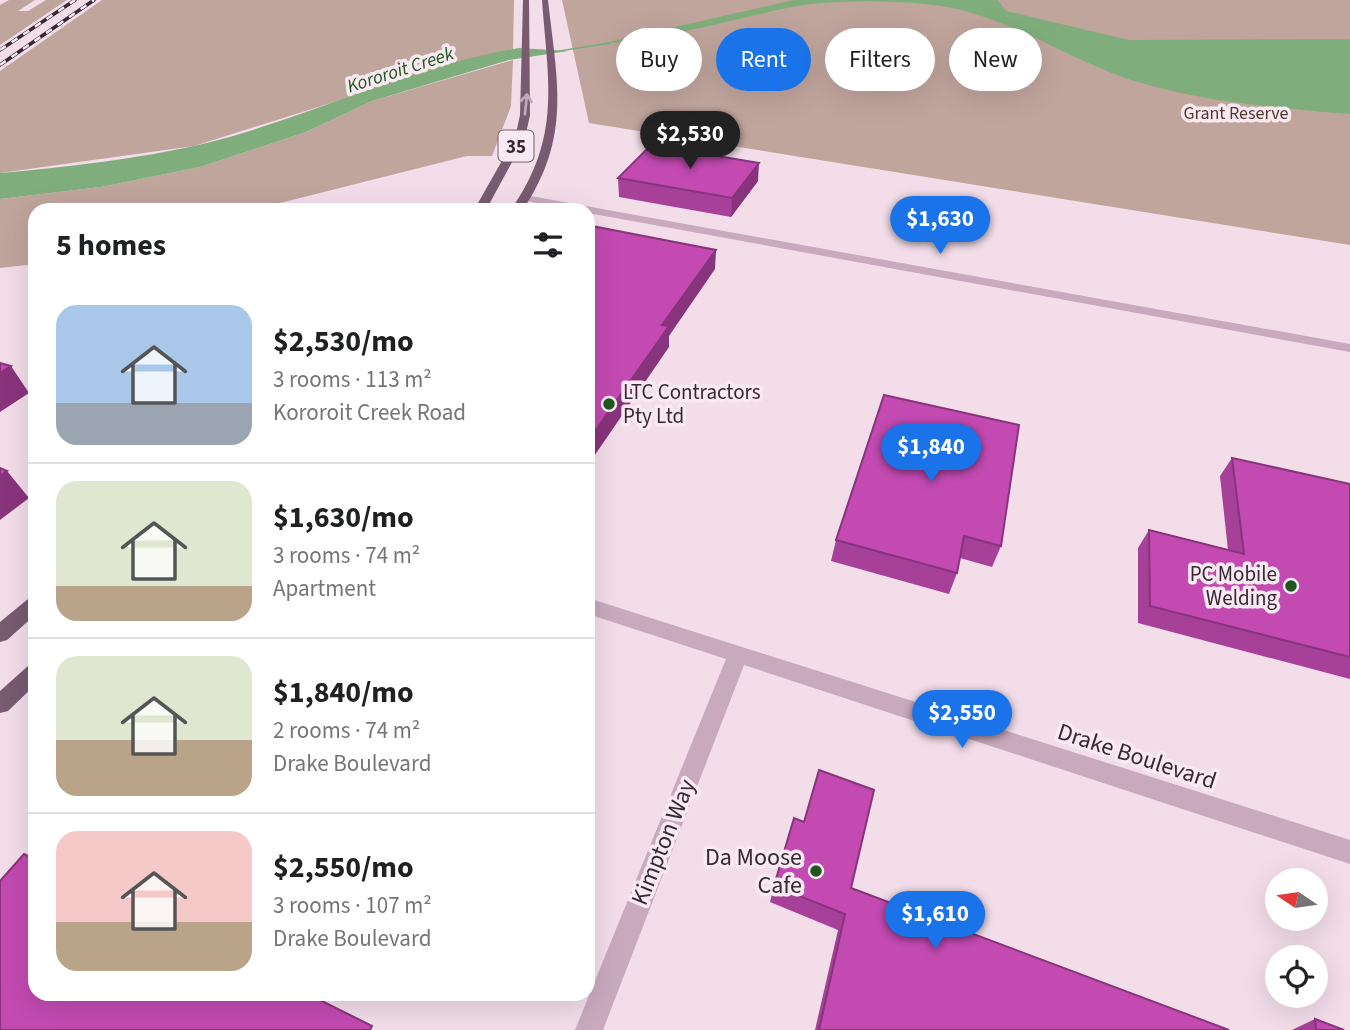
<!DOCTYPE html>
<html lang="en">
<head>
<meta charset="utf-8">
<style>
	body { margin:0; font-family:"Source Sans 3",sans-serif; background:#f6f6f6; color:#202124; height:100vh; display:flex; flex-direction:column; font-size:26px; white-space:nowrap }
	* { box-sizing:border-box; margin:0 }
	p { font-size:23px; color:#757577 }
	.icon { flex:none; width:38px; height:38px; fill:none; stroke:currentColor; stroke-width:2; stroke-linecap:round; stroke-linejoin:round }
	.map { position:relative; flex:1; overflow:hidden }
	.drawer { position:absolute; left:28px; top:203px; width:567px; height:798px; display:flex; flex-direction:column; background:#fff; border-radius:21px; box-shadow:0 7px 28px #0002 }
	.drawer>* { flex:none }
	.guide { position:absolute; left:616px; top:28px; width:628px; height:63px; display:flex; gap:14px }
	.needle { width:46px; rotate:283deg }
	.buttons { position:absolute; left:1265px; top:868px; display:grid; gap:14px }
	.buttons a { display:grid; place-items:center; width:63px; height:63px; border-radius:50%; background:#fff; box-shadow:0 7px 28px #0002; font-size:35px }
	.price { position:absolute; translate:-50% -60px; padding:0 16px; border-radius:24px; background:#1a73e8; color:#fff; font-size:23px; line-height:46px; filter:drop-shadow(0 2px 4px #0008) }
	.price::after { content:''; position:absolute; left:50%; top:42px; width:21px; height:16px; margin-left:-10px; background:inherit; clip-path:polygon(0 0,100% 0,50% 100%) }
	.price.active { background:#222; color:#fff }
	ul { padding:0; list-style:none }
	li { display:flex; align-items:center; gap:21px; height:175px; padding:0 28px }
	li+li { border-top:2px solid #e0e0e0 }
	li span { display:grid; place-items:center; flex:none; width:196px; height:140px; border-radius:21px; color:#555 }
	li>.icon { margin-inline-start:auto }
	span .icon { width:84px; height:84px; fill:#fffc; stroke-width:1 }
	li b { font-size:30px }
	h2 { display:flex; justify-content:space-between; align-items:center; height:84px; padding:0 28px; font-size:30px }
	.pill { padding:0 24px; border-radius:32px; background:#fff; box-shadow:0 7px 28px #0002; font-size:24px; line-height:63px }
	.pill.active { background:#1a73e8; color:#fff }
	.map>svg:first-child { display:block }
	.green { fill:#c0a59d }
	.water { fill:#7fae7c }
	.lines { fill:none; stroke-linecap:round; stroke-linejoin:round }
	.stream { fill:#7fae7c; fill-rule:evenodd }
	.minor { fill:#c9a9be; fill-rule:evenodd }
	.major { fill:#785a71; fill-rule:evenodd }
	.rail-casing { stroke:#372934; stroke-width:3.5 }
	.rail { stroke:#f9e9f2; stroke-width:2.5; stroke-dasharray:7; stroke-linecap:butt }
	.wall { fill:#a74098 }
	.shaded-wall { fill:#88347c }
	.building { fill:#c24ab1; stroke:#88347c; stroke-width:2 }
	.oneway { stroke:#bfa9b8 }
	.poi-dot { fill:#21571f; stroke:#f9e9f2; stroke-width:2.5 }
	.labels { text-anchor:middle; stroke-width:7; stroke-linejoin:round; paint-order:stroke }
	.far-park-label { font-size:18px; fill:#54372d; stroke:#f9e9f2 }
	.far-water-label { font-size:19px; font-style:italic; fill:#21571f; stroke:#f9e9f2 }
	.shield { fill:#f9e9f2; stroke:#71636d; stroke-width:2 }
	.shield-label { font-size:19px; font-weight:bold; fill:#372934 }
	.poi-label { font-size:21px; fill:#372934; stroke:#f9e9f2; text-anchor:start }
	.near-street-label { font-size:24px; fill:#372934; stroke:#f9e9f2 }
	.near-poi-label { font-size:24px; fill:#372934; stroke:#f9e9f2; text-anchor:end }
</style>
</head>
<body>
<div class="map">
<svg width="1350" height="1030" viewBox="0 0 1350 1030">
	<rect width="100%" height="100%" fill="#f2dde9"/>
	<g class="green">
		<polygon points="9,0 35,0 18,11 28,11 46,0 67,0 0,45 0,5"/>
		<polygon points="102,0 514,0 513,49 442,68 194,146 0,173 0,71"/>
		<polygon points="562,0 1350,0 1350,245 589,123"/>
		<polygon points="513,60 511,106 492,156 467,156 252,210 35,210 35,264 0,268 0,199 101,187 200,167 306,132 372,101"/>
	</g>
	<g class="water">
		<path d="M794,0h204l8,11 123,29 221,-1v75c-73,-6 -148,-12 -219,-34 -67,-22 -125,-66 -197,-75 -42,-5 -90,-5 -132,0 -68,13 -132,34 -202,39z"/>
		<path d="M519,48l49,3 -59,9 -137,41 -66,31 -106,35 -99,20 -101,12v-26c78,-7 168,-17 243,-40 92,-28 180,-69 276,-85z"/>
	</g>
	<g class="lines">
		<polygon class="stream" points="609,42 610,44 557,52 555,51"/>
		<g class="minor">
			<polygon points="525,195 1350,344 1350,352 588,213 588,210 573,210 521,200 521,196"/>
			<polygon points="588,598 1350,840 1350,864 744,665 603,1030 575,1030 726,659 588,614"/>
		</g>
		<g class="major">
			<polygon points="523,0 529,0 530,115 525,138 486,210 474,210 515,138 520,115"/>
			<path d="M542,0h6c9,82 24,136 -25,210h-12c51,-74 37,-127 31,-210z"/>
			<polygon points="35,596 35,615 7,640 0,642 0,622 28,599"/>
			<polygon points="35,663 35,685 8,711 0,713 0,691 28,666"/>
		</g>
		<g class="rail-casing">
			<g id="rail">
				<polyline points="0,50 75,0"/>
				<polyline points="0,65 94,0"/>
			</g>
		</g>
		<use href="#rail" class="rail"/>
	</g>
	<g class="wall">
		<polygon points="618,178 758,181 731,217 619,197"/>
		<polygon points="884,395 1001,546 992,567 960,558 957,573 949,594 831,561 836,540"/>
		<polygon points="1232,458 1350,484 1350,679 1138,623 1138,548 1149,530 1228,550 1220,476"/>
		<polygon points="774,886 851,888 1229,1030 815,1030 838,930 770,902"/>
		<polygon points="1315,1019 1344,1030 1292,1030"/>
	</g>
	<g class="shaded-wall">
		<polygon points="759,163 758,181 731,217 732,198"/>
		<polygon points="716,250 715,269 669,336 669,347 588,465 588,441 662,325"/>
		<polygon points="11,366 29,393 0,412 0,373"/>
		<polygon points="7,471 29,498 0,520 0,476"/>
	</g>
	<g class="building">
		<polygon points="651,145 759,163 732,198 618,178"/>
		<polygon points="592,226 716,250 662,325 669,326 588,441 588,230"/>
		<polygon points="0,363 11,366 0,373"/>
		<polygon points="884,395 1019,425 1001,546 964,536 957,573 836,540"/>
		<polygon points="1232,458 1350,484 1350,657 1150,606 1149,530 1244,554"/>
		<polygon points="0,468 7,471 0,476"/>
		<polygon points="819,770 874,790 851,888 1229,1030 819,1030 845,914 774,886 794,818 804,822"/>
		<polygon points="24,854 35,860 35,994 308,994 372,1026 370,1030 0,1030 0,881"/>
		<polygon points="1315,1019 1344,1030 1316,1030"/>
	</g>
	<defs><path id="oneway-shaft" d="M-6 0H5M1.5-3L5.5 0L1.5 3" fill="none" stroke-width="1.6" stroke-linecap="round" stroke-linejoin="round" transform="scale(1.75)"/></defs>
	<use class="oneway" href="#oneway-shaft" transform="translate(526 104) rotate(-84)"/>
	<g class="poi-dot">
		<circle cx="609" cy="404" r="7"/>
		<circle cx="1291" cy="586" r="7"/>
		<circle cx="816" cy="871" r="7"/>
	</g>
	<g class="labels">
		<g class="far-park-label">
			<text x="1236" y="119">Grant Reserve</text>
		</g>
		<g class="far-water-label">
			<text transform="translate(400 69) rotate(-18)" y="7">Kororoit Creek</text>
		</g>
		<rect class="shield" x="498.5" y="130.5" width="35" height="31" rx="5"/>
		<g class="shield-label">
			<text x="516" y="153">35</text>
		</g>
		<g class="poi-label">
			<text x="623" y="399">LTC Contractors<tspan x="623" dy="24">Pty Ltd</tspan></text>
			<text x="1277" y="581" text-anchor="end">PC Mobile<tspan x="1277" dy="24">Welding</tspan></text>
		</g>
		<g class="near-street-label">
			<text transform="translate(1137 756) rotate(18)" y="8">Drake Boulevard</text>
			<text transform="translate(663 842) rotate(-68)" y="8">Kimpton Way</text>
		</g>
		<g class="near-poi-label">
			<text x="802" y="865">Da Moose<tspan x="802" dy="28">Cafe</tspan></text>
		</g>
	</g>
</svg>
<div class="buttons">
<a><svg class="needle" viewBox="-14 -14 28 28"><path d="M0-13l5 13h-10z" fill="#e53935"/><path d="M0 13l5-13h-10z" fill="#757577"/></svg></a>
<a><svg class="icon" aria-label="locate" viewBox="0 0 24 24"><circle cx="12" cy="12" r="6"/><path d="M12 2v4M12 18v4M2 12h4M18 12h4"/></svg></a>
</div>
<b class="price active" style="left:690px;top:171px">$2,530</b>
<b class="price" style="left:940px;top:256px">$1,630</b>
<b class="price" style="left:931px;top:484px">$1,840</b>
<b class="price" style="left:962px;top:750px">$2,550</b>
<b class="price" style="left:935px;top:951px">$1,610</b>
<div class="guide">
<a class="pill">Buy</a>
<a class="pill active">Rent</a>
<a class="pill">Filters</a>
<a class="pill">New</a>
</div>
<section class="drawer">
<h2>5 homes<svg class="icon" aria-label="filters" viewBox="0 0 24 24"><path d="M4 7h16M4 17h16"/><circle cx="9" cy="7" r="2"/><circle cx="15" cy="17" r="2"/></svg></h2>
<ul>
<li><span style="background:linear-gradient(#a9c7e8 70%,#9aa5b1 0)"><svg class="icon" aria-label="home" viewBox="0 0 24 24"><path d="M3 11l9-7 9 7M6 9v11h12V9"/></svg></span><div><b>$2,530/mo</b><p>3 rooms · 113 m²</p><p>Kororoit Creek Road</p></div></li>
<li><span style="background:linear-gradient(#dfe7d0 75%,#b9a48a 0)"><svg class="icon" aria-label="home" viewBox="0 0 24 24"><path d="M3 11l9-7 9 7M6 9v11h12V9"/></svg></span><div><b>$1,630/mo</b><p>3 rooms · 74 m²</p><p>Apartment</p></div></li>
<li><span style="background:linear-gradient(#dfe7d0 60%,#b9a48a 0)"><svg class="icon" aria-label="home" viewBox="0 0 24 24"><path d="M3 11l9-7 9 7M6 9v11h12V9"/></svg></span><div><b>$1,840/mo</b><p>2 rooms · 74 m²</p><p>Drake Boulevard</p></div></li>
<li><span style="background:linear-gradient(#f6c9c9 65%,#b9a48a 0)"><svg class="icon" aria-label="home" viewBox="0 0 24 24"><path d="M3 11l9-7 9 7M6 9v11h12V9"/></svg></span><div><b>$2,550/mo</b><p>3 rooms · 107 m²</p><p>Drake Boulevard</p></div></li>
</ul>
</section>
</div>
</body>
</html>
